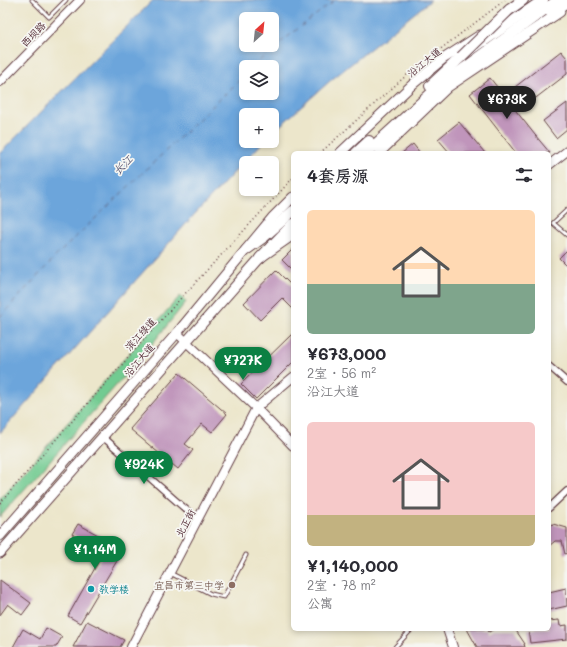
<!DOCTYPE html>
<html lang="zh">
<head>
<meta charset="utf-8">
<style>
	body { margin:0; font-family:Mali,"LXGW WenKai TC",sans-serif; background:#f7f7f7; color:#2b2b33; height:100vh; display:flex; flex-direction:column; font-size:15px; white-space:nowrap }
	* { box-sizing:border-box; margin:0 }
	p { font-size:13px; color:#7c7c81 }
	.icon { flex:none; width:22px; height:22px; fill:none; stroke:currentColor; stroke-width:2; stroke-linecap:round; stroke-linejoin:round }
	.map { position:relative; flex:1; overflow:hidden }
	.details { position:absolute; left:291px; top:151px; width:260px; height:480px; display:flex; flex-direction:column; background:#fff; border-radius:6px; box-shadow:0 2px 6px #0003 }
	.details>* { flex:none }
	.needle { width:26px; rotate:27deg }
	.tools { position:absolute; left:239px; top:12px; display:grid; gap:8px }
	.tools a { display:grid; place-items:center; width:40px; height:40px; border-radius:6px; background:#fff; box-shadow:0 2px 6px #0003; font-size:20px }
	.price { position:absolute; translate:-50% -34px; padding:0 9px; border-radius:14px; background:#0b8043; color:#fff; font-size:13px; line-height:26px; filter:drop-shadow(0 1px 2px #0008) }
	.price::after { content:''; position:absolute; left:50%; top:24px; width:12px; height:9px; margin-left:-6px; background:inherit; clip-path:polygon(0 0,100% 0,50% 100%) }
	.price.selected { background:#222; color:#fff }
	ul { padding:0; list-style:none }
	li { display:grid; align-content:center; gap:8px; height:212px; padding:0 16px }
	li span { display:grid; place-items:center; height:124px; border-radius:6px; color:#555 }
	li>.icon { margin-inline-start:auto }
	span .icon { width:72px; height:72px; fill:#fffc; stroke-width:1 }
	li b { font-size:17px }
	h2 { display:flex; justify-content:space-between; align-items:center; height:48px; padding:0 16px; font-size:17px }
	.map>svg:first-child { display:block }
	.green { fill:#72cb91; stroke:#5e755e }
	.water { fill:#6ca5db; stroke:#5b6283; fill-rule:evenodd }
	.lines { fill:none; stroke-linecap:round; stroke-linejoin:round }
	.ferry { stroke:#585571; stroke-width:1; stroke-dasharray:5 4; stroke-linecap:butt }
	.building { fill:#c095bb }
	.lane-casing { stroke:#623d43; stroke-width:5 }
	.street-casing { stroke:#623d43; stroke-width:8 }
	.secondary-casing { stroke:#623d43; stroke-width:10 }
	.primary-casing { stroke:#623d43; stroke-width:11 }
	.highway-casing { stroke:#623d43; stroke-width:12 }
	.path { stroke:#623d43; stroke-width:1.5; stroke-dasharray:1 3; stroke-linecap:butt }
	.lane { stroke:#fff; stroke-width:3 }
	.street { stroke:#fff; stroke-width:5.5 }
	.secondary { stroke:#fff; stroke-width:8 }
	.primary { stroke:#fff; stroke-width:9 }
	.highway { stroke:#fff; stroke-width:10 }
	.highway-bridge-casing { stroke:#623d43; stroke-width:12; stroke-linecap:butt }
	.highway-bridge { stroke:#fff; stroke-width:10 }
	.education-dot { fill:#8d6e63; stroke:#f6f6f2; stroke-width:1.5 }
	.culture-dot { fill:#0f9aa8; stroke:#f6f6f2; stroke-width:1.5 }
	.labels { text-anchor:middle; stroke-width:3.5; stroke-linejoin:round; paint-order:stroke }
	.street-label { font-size:10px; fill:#4a1f2b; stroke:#f6f6f2 }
	.education-label { font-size:10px; fill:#785e54; stroke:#f6f6f2; text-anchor:end }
	.culture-label { font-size:10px; fill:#0d838f; stroke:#f6f6f2; text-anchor:start }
	.water-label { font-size:11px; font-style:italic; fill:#585571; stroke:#f6f6f2 }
</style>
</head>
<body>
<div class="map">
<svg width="567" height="647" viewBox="0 0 567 647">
	<rect width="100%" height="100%" fill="#f6f6f2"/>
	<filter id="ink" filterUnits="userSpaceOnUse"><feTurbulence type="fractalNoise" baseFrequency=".025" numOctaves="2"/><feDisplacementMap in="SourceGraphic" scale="8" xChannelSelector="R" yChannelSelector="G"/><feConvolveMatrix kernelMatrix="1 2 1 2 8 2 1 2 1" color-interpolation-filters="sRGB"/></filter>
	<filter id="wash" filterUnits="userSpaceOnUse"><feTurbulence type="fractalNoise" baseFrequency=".012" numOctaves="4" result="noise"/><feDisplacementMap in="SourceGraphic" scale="16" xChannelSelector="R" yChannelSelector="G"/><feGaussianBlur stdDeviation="0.9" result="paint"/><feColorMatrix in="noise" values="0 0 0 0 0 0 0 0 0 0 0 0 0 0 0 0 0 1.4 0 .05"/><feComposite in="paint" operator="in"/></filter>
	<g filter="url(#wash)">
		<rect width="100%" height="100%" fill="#ece6cb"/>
		<polygon class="green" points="180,296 186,302 144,354 0,517 0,499"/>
		<path class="water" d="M153,0h278l-101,81 -58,52v-18h-26v26h18l-71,75 -193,217v-280zM246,19h26v26h-26zM246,67h26v26h-26z"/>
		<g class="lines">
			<g class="ferry">
				<polyline points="253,67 272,49 335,0"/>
				<polyline points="0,317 57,255 246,74"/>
			</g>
		</g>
		<g id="blocks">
			<g class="building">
				<polygon points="561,51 567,58 567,74 528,104 515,87"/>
				<polygon points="490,78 535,135 550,153 516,153 470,94"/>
				<polygon points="567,103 567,129 556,138 543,121"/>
				<polygon points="459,122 485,153 450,153 438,139"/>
				<polygon points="413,144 420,153 402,153"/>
				<polygon points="293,249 293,271 282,260"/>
				<polygon points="567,250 567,266 559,258"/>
				<polygon points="276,270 293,287 293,309 282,298 260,320 244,303"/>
				<polygon points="293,333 293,362 256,399 241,384"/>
				<polygon points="179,373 227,414 212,432 202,424 185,444 193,450 178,469 130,429"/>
				<polygon points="78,524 124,549 80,623 68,616 104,552 72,534"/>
				<polygon points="553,524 567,528 567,553 565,554 562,541 555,541 549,546 549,527"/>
				<polygon points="0,580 31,603 22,615 8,604 0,615"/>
				<polygon points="566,588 567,606 549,610 549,592"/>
				<polygon points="559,620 560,626 567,625 567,639 530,643 528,629 549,629 549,621"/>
				<polygon points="87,621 124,640 120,647 73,647"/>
				<polygon points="46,628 62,637 56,647 13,647 23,629 40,639"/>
				<polygon points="467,629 487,629 489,632 494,629 515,629 525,644 524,644 525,647 477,647"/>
			</g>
		</g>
	</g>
	<g filter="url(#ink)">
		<use href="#blocks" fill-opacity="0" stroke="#623d43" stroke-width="1"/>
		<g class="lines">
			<g class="lane-casing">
				<g id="lane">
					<polyline points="32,0 49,17 66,0"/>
					<polyline points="567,210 553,223 567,235"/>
					<polyline points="170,573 211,594 224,597 246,555"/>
					<polyline points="395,647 412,629"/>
				</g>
			</g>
			<g class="street-casing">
				<g id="street">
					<polyline points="549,366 567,382"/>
					<polyline points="103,437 198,520"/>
					<polyline points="549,508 567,491"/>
				</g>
			</g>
			<g class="secondary-casing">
				<g id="secondary">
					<polyline points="0,82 80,0"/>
					<polyline points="549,165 567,151"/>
					<polyline points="177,333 256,408 293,446"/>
					<polyline points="447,629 453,647"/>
					<polyline points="131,647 256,408 293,377"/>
				</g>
			</g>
			<g class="primary-casing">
				<g id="primary">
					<polyline points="340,153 413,84 443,59 480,35"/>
					<polyline points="379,153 448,87 560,12"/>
					<polyline points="0,536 177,333 272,218 293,197"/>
					<polyline points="0,553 260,258 293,235"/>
				</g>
			</g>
			<g class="highway-casing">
				<g id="highway">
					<polyline points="509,10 523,0"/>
					<polyline points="551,13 567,2"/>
					<polyline points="430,86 461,57 543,0"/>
					<polyline points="356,153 369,141"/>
					<polyline points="366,153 437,88 558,0"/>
					<polyline points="246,250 264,237 293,211"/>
					<polyline points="260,258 293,224"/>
				</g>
			</g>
			<g class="path">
				<polyline points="320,153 409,73 505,0"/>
				<polyline points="0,503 181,298 293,178"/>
			</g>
			<use href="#lane" class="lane"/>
			<use href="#street" class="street"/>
			<use href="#secondary" class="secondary"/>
			<use href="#primary" class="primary"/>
			<use href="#highway" class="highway"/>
			<g class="highway-bridge-casing">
				<polyline id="highway-bridge" points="461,57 509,10"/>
			</g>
			<use href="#highway-bridge" class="highway-bridge"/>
		</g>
	</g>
	<circle class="education-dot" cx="232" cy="585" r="4"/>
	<circle class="culture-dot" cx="91" cy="589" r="4"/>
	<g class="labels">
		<g class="street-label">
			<text transform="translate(33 34) rotate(-46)" y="4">西坝路</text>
			<text transform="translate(424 62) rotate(-39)" y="4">沿江大道</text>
			<text transform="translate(140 334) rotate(-48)" y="4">滨江绿道</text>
			<text transform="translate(139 360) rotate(-49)" y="4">沿江大道</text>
			<text transform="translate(185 523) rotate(-62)" y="4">北正街</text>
		</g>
		<g class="education-label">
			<text x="224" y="589">宜昌市第三中学</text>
		</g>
		<g class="culture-label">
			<text x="99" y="593">教学楼</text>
		</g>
		<g class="water-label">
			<text transform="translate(123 165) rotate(-45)" y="4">长江</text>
		</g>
	</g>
</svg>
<div class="tools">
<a><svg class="needle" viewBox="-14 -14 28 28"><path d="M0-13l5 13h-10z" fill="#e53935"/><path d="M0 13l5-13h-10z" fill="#7c7c81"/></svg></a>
<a><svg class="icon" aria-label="layers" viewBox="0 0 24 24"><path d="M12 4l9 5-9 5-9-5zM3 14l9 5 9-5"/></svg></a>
<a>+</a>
<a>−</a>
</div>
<b class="price selected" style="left:507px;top:120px">¥673K</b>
<b class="price" style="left:243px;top:381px">¥727K</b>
<b class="price" style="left:144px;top:485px">¥924K</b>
<b class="price" style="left:95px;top:570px">¥1.14M</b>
<section class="details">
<h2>4套房源<svg class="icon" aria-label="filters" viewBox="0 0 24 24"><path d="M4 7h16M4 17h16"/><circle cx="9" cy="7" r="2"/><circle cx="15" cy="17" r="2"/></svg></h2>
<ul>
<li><span style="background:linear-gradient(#ffd9b3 60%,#7fa58c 0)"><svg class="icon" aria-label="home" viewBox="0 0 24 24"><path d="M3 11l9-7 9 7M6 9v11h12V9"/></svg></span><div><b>¥673,000</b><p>2室 · 56 m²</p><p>沿江大道</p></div></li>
<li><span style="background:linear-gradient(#f6c9c9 75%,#c2b280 0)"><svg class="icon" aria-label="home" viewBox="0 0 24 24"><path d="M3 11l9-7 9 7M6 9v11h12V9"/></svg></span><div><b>¥1,140,000</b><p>2室 · 78 m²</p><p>公寓</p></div></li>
</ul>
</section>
</div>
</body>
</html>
